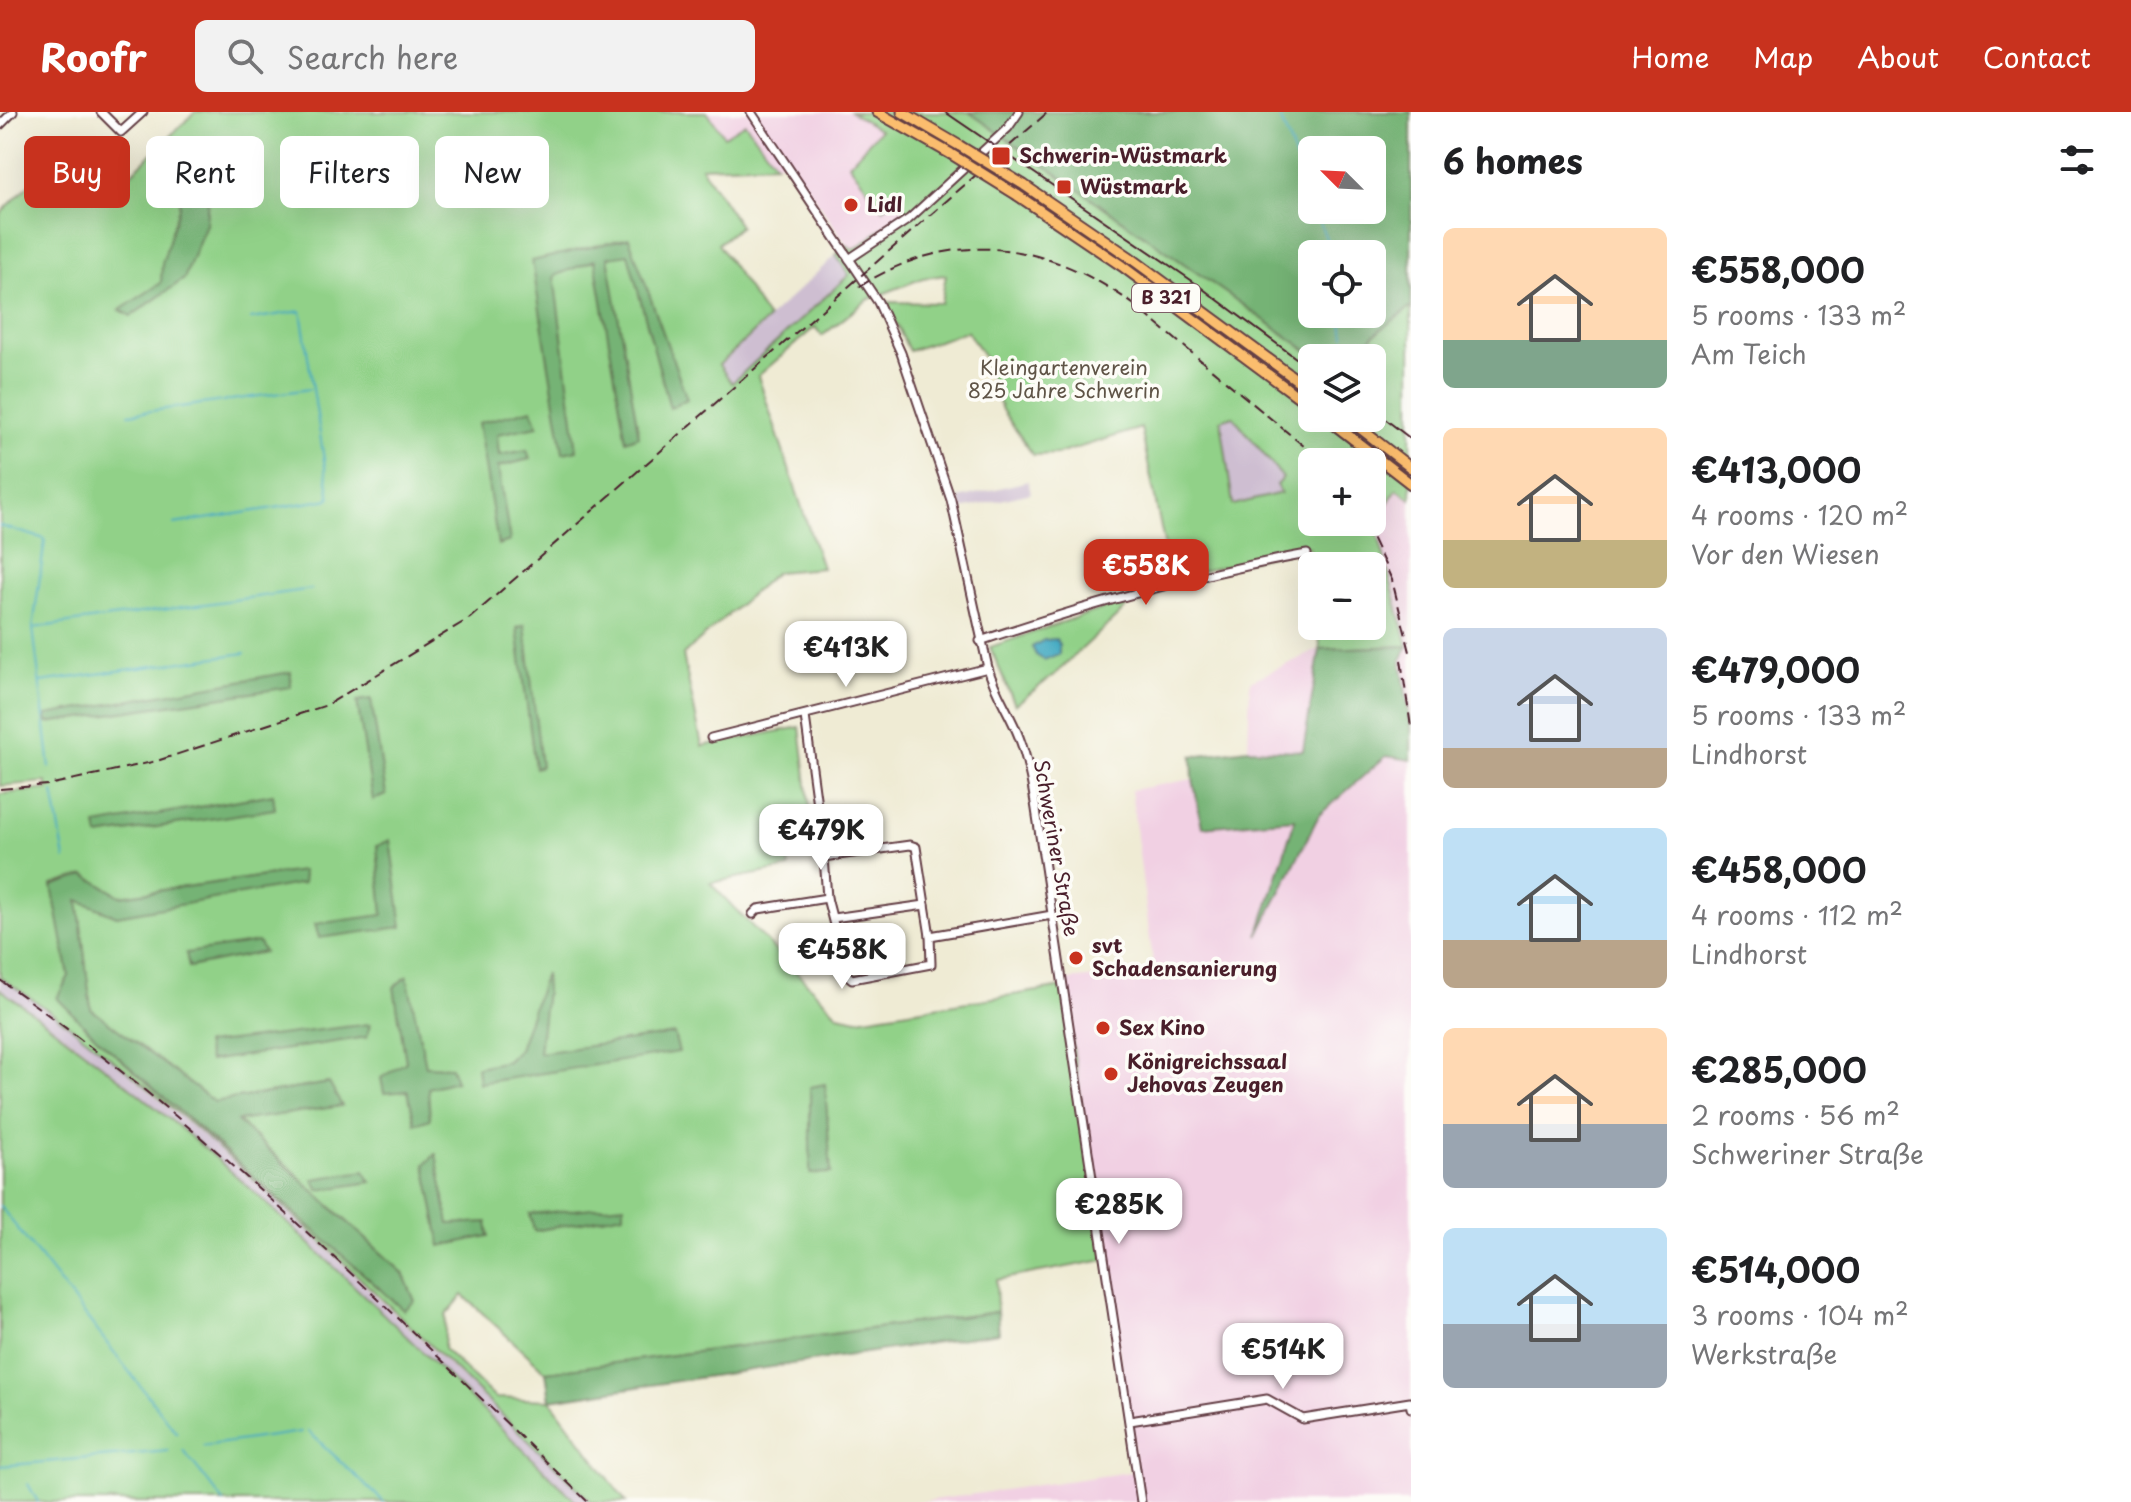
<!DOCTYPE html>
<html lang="en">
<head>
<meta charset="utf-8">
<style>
	body { margin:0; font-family:"Playpen Sans",sans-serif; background:#f2f2f2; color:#202124; height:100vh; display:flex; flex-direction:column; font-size:30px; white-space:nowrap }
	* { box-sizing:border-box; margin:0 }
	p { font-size:26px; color:#757577 }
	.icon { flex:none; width:44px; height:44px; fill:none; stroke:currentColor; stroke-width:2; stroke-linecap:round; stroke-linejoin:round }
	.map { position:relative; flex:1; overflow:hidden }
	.sheet { display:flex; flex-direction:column; background:#fff; width:720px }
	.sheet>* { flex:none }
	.banner { position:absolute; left:24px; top:24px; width:760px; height:72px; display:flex; gap:16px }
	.needle { width:52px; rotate:294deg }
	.buttons { position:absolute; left:1298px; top:24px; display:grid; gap:16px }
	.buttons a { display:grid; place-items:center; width:88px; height:88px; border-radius:12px; background:#fff; box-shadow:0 8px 32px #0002; font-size:40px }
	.price { position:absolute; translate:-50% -68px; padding:0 18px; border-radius:16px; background:#fff; color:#222; font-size:26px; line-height:52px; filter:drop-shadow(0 2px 4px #0008) }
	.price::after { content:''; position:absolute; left:50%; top:48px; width:24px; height:18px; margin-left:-12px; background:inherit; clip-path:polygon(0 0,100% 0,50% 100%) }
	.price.current { background:#c8321e; color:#fff }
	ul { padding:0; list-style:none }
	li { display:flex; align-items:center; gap:24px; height:200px; padding:0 32px }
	li span { display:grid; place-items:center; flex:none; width:224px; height:160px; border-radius:12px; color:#555 }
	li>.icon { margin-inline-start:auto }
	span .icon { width:96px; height:96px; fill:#fffc; stroke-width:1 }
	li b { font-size:34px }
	h2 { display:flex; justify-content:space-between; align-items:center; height:96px; padding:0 32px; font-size:34px }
	.chip { padding:0 28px; border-radius:12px; background:#fff; box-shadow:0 8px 32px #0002; font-size:28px; line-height:72px }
	.chip.current { background:#c8321e; color:#fff }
	header { display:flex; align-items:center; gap:48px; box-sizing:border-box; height:112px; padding:0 40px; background:#c8321e; color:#fff }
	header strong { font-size:38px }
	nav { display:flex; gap:44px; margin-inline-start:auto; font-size:28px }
	.search { width:560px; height:72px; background:#f2f2f2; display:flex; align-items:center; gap:20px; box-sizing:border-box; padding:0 28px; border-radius:12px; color:#757577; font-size:30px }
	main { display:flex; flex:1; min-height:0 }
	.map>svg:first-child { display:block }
	.built { fill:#f1d0e3 }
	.industrial { fill:#cebed1 }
	.green { fill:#91d188; stroke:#6e785a; stroke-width:2; fill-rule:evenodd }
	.forest { fill:#74b374; stroke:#5f6950; stroke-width:2; fill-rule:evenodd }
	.water { fill:#41a9c1; stroke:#466476; stroke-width:2 }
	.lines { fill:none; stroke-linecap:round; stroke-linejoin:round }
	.stream { stroke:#41a9c1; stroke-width:2 }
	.minor-casing { stroke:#633e44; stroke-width:11 }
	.major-casing { stroke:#633e44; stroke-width:13 }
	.minor { stroke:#fff; stroke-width:7 }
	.major { stroke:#fbbd6e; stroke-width:9 }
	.tram { stroke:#4a1f2b; stroke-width:2 }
	.rail { stroke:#4a1f2b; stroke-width:2; stroke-dasharray:12 6; stroke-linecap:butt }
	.major-bridge-casing { stroke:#633e44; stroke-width:13; stroke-linecap:butt }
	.major-bridge { stroke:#fbbd6e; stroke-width:9 }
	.poi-dot { fill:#c8321e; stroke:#fdfcf7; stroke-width:3 }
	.labels { text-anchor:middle; stroke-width:7; stroke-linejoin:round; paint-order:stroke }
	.shield { fill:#fdfcf7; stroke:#806168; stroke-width:2 }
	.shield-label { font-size:18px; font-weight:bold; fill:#4a1f2b }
	.poi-label { font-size:20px; font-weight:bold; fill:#4a1f2b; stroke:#fdfcf7; text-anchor:start }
	.park-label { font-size:20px; fill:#5f5447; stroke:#fdfcf7 }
	.street-label { font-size:20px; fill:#4a1f2b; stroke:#fdfcf7 }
</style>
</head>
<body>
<header>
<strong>Roofr</strong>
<div class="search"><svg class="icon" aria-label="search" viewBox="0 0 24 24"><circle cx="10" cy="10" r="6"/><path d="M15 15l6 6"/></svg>Search here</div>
<nav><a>Home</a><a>Map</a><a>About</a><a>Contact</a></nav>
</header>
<main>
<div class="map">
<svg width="1411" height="1390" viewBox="0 0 1411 1390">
	<rect width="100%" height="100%" fill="#fdfcf7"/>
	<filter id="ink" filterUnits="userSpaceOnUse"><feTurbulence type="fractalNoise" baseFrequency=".0125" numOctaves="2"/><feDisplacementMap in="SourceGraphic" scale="16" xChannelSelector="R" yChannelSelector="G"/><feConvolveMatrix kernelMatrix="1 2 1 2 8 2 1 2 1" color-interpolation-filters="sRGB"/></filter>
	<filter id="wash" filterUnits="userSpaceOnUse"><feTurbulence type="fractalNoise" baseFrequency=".006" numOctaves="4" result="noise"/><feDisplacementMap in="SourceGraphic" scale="32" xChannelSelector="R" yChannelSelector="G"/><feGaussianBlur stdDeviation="1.8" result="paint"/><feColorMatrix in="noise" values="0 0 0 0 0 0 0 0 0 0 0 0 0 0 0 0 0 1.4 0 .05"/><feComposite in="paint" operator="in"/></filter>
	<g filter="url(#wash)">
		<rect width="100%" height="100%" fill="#efebd4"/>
		<g class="built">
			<polygon points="707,0 851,0 880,17 849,52 884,97 896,86 905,98 858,135 852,137 847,133 788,47 776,52 745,11 724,24"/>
			<polygon points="1397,377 1411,387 1411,1390 919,1390 1137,1359 1064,875 1068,868 1154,859 1131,678 1193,667 1192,644 1248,637 1250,569 1320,537 1408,533 1375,411"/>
		</g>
		<g class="industrial">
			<polygon points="836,143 849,163 732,271 718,253"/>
			<polygon points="1233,304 1283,367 1282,381 1232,393 1221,308"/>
			<polygon points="1028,369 1031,381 962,397 959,386"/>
			<polygon points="0,865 78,919 211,1031 283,1095 592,1390 577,1390 277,1101 126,971 71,928 0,877"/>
		</g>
		<g class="green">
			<path d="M195,0h512l17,24 21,-13 31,41 -75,3 39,59 -22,18 50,75 -49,46 13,18 117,-108 -13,-20 11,-10 5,4 6,-2 47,-37 -9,-12 -13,11 -34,-45 31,-34 -29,-18h118l349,246h-6v60h60v-60h-23l32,-29 30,-22v192l-14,-10 -22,34 33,123 -88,3 -1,-23h53v-60h-60l-3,-19 -138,31 -30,-150 -83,26 -25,1 -31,-45 -18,-53 -17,-26 -58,20 -23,-49 55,1 5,-28 -23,3 -56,22 -45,36 -7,-9 -57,49 64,192 -46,4 -93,83 19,91 98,-19 14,116 -27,4 2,21 -79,15 128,132 20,4 206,-32 41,273 -109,20 1,32 -451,60 -83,-77 -17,20 -2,34 51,49 55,2 76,102h-34c-167,-160 -330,-328 -513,-469 -25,-20 -53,-38 -79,-56v-183l48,-5 -2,-7 -46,4v-572l65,-66 45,46zM1233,304l50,62 -7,7 5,8 -48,12 -12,-85zM1312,350h60v60h-60zM302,759l-185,45 -39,-16 13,109 123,93 115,-19 12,23 -104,14 166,153v37l-345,-312 12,-21 -18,-92 33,-10 35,21z"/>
			<polygon points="1131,487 1126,496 1054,563 1015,593 990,535"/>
			<path d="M0,877c97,70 192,144 279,226 101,94 199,191 298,287h-577z"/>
		</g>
		<g class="forest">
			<path d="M969,0h442v195l-30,22 -32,29h-31zM1312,38h60v60h-60zM1312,142h60v60h-60z"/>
			<polygon points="190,49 210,61 206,112 184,167 131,204 120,198 161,171 162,152 179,95 182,59"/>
			<polygon points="629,126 687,287 670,296 628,142 608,145 639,324 626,329 595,148 554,164 577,338 563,341 532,149"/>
			<polygon points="532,297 538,314 497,322 499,343 527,338 530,347 498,355 510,429 498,433 478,311"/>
			<polygon points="525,513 541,654 535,656 517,516"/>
			<polygon points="1408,534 1401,548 1411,615 1411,648 1386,644 1319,703 1258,824 1295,707 1202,715 1193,667 1192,644 1248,637 1303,639 1320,537"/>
			<polygon points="291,560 291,575 47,611 46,603"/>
			<polygon points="371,587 386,683 373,688 357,589"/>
			<polygon points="273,682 275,697 98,724 96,713"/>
			<polygon points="390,728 402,815 319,826 315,812 383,803 377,734"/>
			<polygon points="302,759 304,771 117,804 78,788 91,897 214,990 329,971 342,994 237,1009 403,1161 415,1189 404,1198 98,927 57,886 69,864 52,774 85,763 120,784"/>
			<polygon points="258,830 264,840 189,855 186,841"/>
			<polygon points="545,861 546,879 539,941 674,922 679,940 479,971 477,955 507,949 519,937"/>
			<polygon points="407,864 426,954 451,955 456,969 428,976 430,1007 415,1012 408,979 384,981 381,966 406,950 394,875"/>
			<polygon points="370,912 367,925 209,949 205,932"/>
			<polygon points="825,972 831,1061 810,1062 810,975"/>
			<polygon points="436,1042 449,1112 487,1110 489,1124 441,1134 425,1052"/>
			<polygon points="364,1059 371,1070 319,1078 313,1067"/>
			<polygon points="624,1093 624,1102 534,1119 530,1102"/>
			<polygon points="997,1200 999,1221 550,1288 546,1260"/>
		</g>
		<polygon class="water" points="1056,527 1059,532 1059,542 1044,548 1036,543 1032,535 1044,528"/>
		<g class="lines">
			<g class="stream">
				<polyline points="1278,0 1312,89"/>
				<polyline points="1315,98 1332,142"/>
				<polyline points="1341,202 1344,224"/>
				<polyline points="129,302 310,277"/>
				<polyline points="174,412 330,387 301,199 251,207"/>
				<polyline points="0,414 45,427 33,516 50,656"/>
				<polyline points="33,516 312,477"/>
				<polyline points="40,570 245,541"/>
				<polyline points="53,680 65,747"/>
				<polyline points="0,1094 177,1321"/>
				<polyline points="308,1319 384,1390"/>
				<polyline points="203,1334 301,1320"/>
				<polyline points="183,1338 224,1390"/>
				<polyline points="0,1354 168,1339"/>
				<polyline points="28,1372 38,1390"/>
			</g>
		</g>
	</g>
	<g filter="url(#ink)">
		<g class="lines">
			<g class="minor-casing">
				<g id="minor">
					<polyline points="101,0 121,20 143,0"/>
					<path d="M751,0l127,190 23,51 50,147 37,168c7,25 22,45 31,69 14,36 17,78 24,117l98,648"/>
					<polyline points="0,13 13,0"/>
					<polyline points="849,147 909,107 1008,16 1019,0"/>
					<path d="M980,529c107,-36 216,-67 327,-87"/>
					<polyline points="805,604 824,745 910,733 916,735 930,824 931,852 852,867 847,863 827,786 824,745"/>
					<polyline points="711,626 988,556"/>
					<polyline points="753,802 758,797 827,786"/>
					<polyline points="833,806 925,793"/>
					<polyline points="930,824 1052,803"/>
					<polyline points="1130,1309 1267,1287 1303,1307 1410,1290 1411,1296"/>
				</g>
			</g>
			<g class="major-casing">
				<g id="major">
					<polyline points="877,0 951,42"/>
					<polyline points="902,0 960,34"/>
					<polyline points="1024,73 1128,144 1312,279"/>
					<polyline points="1017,83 1122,154 1312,295"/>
					<polyline points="1326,306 1411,372"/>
					<polyline points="1347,306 1411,356"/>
				</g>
			</g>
			<use href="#minor" class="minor"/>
			<use href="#major" class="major"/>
			<g class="tram">
				<polyline points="945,0 1191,168 1312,258"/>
				<polyline points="1372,297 1411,327"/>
			</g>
			<g class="rail">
				<path d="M859,175c93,-60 188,-46 274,17l190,158"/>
				<polyline points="1365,410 1392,468 1411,544"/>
				<polyline points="1401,548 1411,615"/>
				<polyline points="0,677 48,673 157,649 327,593 470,506 1048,0"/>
				<path d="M0,868c215,151 399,340 588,522"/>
			</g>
			<g class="major-bridge-casing">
				<g id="major-bridge">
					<polyline points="960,34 1024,73"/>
					<polyline points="951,42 1017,83"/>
				</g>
			</g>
			<use href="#major-bridge" class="major-bridge"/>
		</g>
	</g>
	<g class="poi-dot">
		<rect x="991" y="34" width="20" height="20" rx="4"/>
		<rect x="1056" y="67" width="16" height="16" rx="4"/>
		<circle cx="851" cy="93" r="8"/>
		<circle cx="1076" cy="846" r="8"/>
		<circle cx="1103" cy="916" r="8"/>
		<circle cx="1111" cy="962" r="8"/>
	</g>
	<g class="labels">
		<rect class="shield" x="1132" y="172" width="68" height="28" rx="6"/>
		<g class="shield-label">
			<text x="1166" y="192">B 321</text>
		</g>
		<g class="poi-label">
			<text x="1019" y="51">Schwerin-Wüstmark</text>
			<text x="1080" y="82">Wüstmark</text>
			<text x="867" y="100">Lidl</text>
			<text x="1092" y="841">svt<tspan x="1092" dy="23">Schadensanierung</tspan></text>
			<text x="1119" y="923">Sex Kino</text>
			<text x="1127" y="957">Königreichssaal<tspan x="1127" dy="23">Jehovas Zeugen</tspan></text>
		</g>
		<g class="park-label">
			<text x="1064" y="263">Kleingartenverein<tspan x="1064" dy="23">825 Jahre Schwerin</tspan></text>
		</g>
		<g class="street-label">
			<text transform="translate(1056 736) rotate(80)" y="7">Schweriner Straße</text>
		</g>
	</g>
</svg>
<div class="buttons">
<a><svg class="needle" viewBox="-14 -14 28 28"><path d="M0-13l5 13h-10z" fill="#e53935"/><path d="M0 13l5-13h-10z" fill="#757577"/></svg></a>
<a><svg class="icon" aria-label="locate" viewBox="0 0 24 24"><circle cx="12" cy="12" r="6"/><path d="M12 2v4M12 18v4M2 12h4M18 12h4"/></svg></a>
<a><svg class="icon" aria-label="layers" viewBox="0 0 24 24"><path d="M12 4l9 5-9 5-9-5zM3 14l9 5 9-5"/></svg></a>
<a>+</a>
<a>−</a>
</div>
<b class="price current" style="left:1146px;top:495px">€558K</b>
<b class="price" style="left:846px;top:577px">€413K</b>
<b class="price" style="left:821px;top:760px">€479K</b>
<b class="price" style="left:842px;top:879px">€458K</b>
<b class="price" style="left:1119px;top:1134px">€285K</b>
<b class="price" style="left:1283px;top:1279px">€514K</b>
<div class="banner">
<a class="chip current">Buy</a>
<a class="chip">Rent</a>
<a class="chip">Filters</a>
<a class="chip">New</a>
</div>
</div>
<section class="sheet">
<h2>6 homes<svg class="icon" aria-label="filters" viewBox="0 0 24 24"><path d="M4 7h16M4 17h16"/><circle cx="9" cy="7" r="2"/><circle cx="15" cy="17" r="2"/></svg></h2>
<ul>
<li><span style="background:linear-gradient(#ffd9b3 70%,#7fa58c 0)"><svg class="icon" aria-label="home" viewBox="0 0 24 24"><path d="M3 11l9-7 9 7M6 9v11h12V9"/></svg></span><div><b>€558,000</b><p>5 rooms · 133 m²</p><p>Am Teich</p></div></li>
<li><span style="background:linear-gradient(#ffd9b3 70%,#c2b280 0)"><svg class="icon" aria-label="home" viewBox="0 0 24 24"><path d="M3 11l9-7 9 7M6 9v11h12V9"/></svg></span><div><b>€413,000</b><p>4 rooms · 120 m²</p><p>Vor den Wiesen</p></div></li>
<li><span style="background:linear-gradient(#c9d6e8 75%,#b9a48a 0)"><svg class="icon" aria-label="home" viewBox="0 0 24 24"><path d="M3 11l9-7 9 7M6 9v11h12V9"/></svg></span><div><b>€479,000</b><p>5 rooms · 133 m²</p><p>Lindhorst</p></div></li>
<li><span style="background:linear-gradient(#bfe0f5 70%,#b9a48a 0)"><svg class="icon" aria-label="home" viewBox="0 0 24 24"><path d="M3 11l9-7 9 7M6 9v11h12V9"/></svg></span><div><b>€458,000</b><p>4 rooms · 112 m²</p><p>Lindhorst</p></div></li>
<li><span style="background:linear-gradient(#ffd9b3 60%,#9aa5b1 0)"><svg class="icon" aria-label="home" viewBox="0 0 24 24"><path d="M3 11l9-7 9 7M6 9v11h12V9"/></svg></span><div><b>€285,000</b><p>2 rooms · 56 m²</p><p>Schweriner Straße</p></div></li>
<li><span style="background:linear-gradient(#bfe0f5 60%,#9aa5b1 0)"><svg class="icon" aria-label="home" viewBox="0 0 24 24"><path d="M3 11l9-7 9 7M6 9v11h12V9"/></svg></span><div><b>€514,000</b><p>3 rooms · 104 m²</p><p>Werkstraße</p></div></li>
</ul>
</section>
</main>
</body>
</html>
